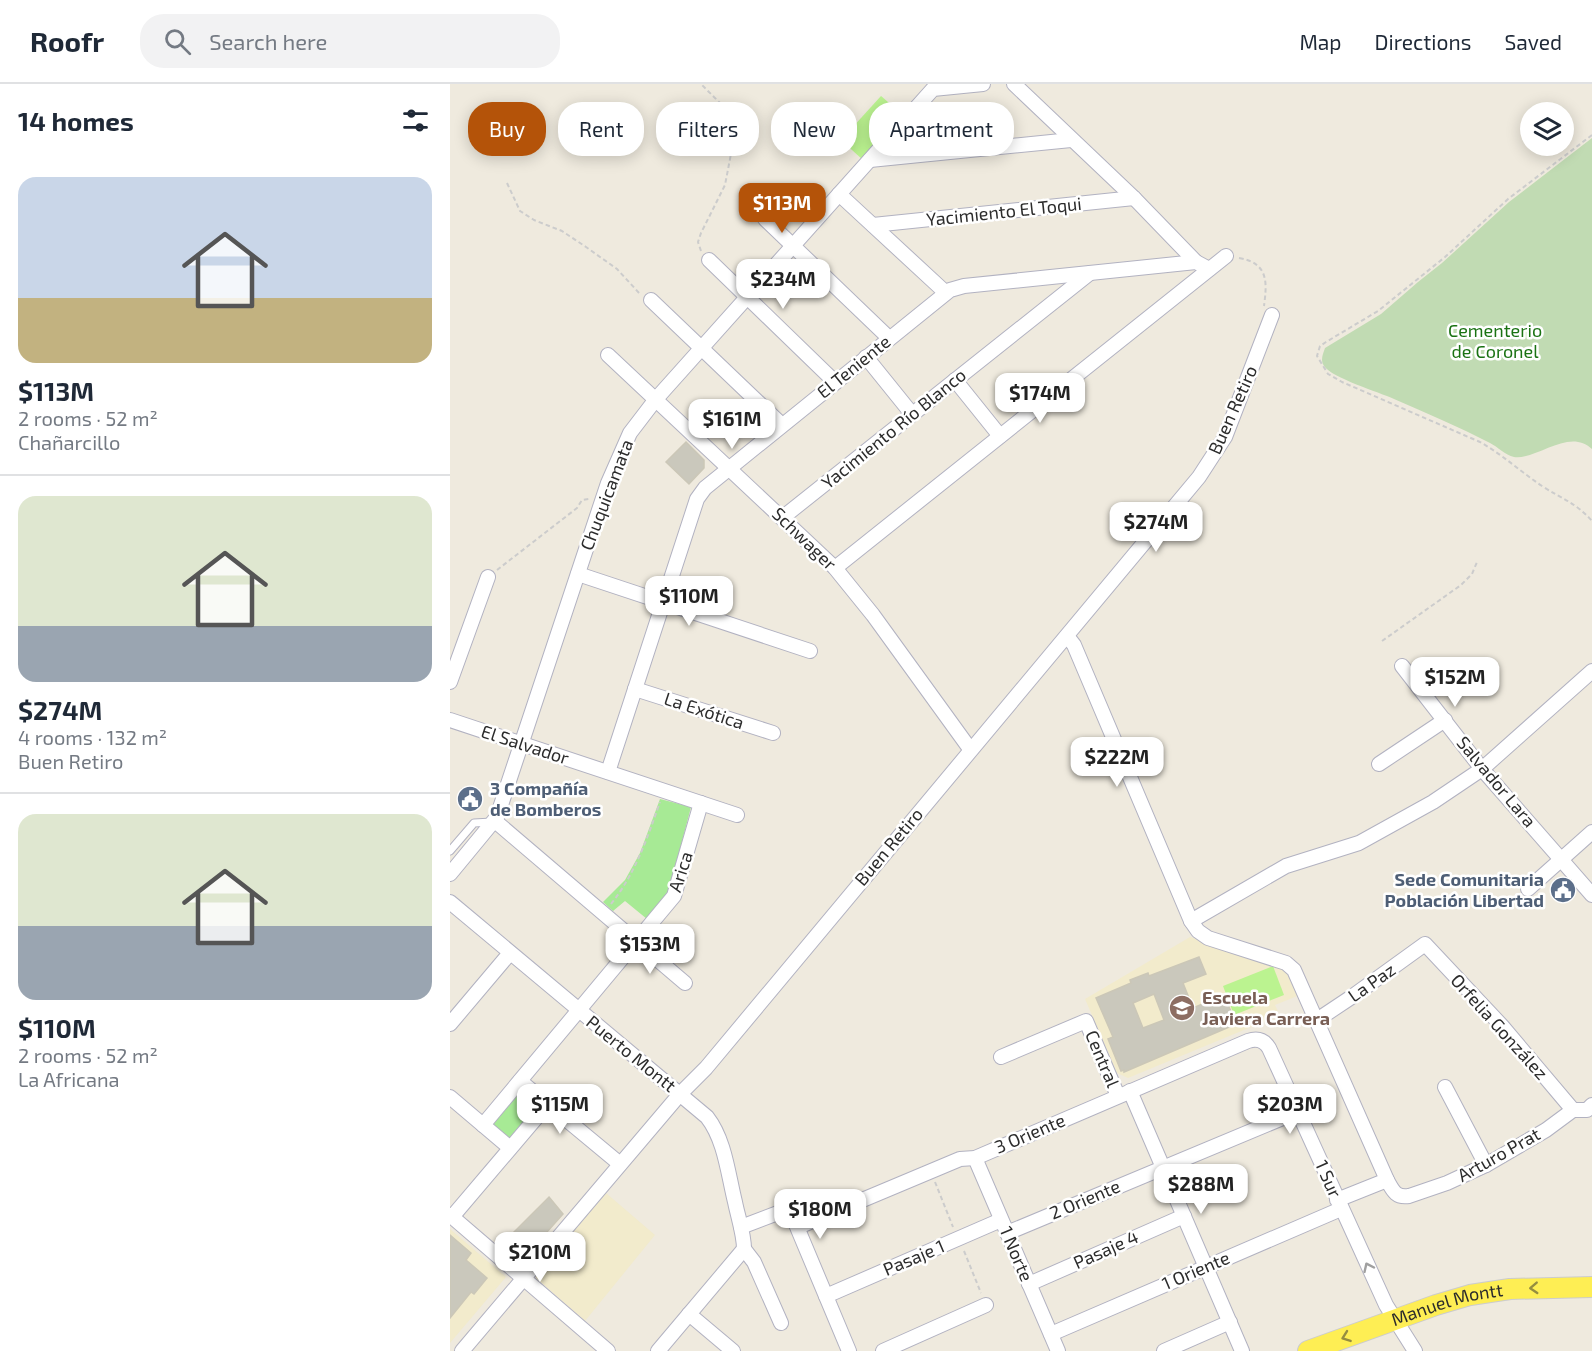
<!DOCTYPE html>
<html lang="en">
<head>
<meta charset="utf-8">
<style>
	body { margin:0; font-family:"Exo 2",sans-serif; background:#f2f2f3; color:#1f2937; height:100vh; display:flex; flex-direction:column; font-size:22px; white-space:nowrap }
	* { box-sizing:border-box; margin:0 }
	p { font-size:20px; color:#747a83 }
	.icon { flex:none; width:33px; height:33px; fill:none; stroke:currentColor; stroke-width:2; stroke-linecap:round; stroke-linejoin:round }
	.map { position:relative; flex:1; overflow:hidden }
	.details { display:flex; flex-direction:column; background:#fff; width:450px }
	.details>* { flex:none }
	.guide { position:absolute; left:18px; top:18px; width:570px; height:54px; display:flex; gap:12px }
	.fabs { position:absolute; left:1070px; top:18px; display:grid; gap:12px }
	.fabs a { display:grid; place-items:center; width:54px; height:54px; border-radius:50%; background:#fff; box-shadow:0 3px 15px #0003; font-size:30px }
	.price { position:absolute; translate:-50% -51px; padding:0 14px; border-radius:12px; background:#fff; color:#222; font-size:20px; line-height:39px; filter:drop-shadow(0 2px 3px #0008) }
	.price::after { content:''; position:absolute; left:50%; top:36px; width:18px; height:14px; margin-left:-9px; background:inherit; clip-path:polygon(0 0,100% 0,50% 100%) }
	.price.current { background:#b45309; color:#fff }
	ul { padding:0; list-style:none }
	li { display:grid; align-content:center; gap:12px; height:318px; padding:0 18px }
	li+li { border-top:2px solid #e0e1e3 }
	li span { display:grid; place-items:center; height:186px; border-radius:18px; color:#555 }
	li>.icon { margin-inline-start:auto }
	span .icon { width:108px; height:108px; fill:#fffc; stroke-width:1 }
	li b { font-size:26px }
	h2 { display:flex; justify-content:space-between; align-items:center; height:72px; padding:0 18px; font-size:26px }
	.chip { padding:0 21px; border-radius:24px; background:#fff; box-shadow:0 3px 15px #0003; font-size:21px; line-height:54px }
	.chip.current { background:#b45309; color:#fff }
	header { display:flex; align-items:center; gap:36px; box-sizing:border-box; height:84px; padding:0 30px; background:#fff; border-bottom:2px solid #e0e1e3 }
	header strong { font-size:28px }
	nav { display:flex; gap:33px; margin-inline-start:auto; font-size:21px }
	.search { width:420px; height:54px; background:#f2f2f3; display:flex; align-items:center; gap:15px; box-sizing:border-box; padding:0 21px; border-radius:24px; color:#747a83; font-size:22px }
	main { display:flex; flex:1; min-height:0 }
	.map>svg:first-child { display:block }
	.education { fill:#f2ebcc }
	.green { fill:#a7ea95 }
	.cemetery { fill:#c1dbb3 }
	.pitch { fill:#bbf390 }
	.building { fill:#cac8bc; stroke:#cbc7b7; stroke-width:1.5; fill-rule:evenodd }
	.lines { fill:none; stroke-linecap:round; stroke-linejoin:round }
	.service-casing { stroke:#b2b2c1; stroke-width:9 }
	.minor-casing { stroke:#b2b2c1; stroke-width:16 }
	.primary-casing { stroke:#ccc; stroke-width:22 }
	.path { stroke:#ccc; stroke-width:2; stroke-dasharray:4.5 3; stroke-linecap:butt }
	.service { stroke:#fff; stroke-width:7 }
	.minor { stroke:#fff; stroke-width:14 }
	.primary { stroke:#feee54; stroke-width:20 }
	.oneway { stroke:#a0a0a0 }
	.oneway2 { stroke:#958d40 }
	.labels { text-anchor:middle; stroke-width:5; stroke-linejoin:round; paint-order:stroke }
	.street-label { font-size:18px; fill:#2c2c2c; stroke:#fff }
	.park-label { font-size:18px; fill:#1a7213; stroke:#fff }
	.service-label { font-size:18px; font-weight:bold; fill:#4e5e75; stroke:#fff; text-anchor:start }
	.education-label { font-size:18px; font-weight:bold; fill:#785e54; stroke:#fff; text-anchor:start }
</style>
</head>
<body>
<header>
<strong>Roofr</strong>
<div class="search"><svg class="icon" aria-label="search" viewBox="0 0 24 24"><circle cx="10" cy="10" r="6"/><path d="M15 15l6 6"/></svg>Search here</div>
<nav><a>Map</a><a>Directions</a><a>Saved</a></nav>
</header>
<main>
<section class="details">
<h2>14 homes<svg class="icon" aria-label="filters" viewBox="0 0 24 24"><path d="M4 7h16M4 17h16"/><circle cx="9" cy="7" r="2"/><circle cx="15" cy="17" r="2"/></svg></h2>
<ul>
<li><span style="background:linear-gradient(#c9d6e8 65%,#c2b280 0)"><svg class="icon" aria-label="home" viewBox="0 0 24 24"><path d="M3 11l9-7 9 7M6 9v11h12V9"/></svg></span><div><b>$113M</b><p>2 rooms · 52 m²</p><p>Chañarcillo</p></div></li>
<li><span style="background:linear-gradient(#dfe7d0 70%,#9aa5b1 0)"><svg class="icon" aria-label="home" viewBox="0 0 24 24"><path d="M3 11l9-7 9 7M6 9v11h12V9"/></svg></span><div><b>$274M</b><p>4 rooms · 132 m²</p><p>Buen Retiro</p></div></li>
<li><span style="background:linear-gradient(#dfe7d0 60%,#9aa5b1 0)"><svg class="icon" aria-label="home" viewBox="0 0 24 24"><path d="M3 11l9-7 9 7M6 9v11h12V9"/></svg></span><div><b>$110M</b><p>2 rooms · 52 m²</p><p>La Africana</p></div></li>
</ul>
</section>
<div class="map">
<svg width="1142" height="1267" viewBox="0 0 1142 1267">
	<rect width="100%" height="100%" fill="#efeade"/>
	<g class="education">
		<polygon points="740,853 834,882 850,911 825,921 828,927 818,932 818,936 678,994 667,989 635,915"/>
		<polygon points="156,1109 205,1151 135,1237 86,1194 87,1190"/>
		<polygon points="0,1145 56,1193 0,1259"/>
	</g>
	<g class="green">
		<polygon points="210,715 241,723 218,811 197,835 175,817 163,827 153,818 175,796 190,769"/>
		<polygon points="68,1004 91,1018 62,1058 39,1042"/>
	</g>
	<path class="cemetery" d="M1142,54v311c-23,-22 -55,11 -78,8 -9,-2 -16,-10 -24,-14 -31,-16 -64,-30 -96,-44 -15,-7 -62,-21 -70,-33 -4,-6 -1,-12 1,-18l56,-34 37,-32 24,-19 67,-61z"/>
	<g class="pitch">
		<polygon points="431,12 453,31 413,76 391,56"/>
		<polygon points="823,882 834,911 784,931 773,902"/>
	</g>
	<g class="building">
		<polygon points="236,358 254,376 254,384 239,400 216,378"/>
		<path d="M749,873l7,17 -23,9 10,25 31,-13 12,29 -112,48v-2l-3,1 -13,-32 5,-2 -17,-39 35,-15 -1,-3 18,-7 1,3zM704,910l10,26 -21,8 -10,-25z"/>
		<polygon points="99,1113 113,1130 72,1176 54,1158"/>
		<polygon points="0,1151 21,1169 16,1176 37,1194 24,1210 21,1208 0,1234"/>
	</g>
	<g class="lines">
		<g class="service-casing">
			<polyline id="service" points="0,767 24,739 42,738"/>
		</g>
		<g class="minor-casing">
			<g id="minor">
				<polyline points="564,0 684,114 746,178"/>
				<polyline points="420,76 621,56"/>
				<polyline points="389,110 495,208"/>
				<polyline points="315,135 439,254"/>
				<polyline points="423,141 684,114"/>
				<polyline points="259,176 385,298"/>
				<polyline points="201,216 332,341"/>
				<polyline points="158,271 385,484 423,531 520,665"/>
				<polyline points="416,273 462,330"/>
				<polyline points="505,296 550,352"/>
				<polyline points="332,434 640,189"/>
				<polyline points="385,484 776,172"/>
				<polyline points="128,490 360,567"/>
				<path d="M617,552l7,9 117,276 7,10 10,7 78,25 8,7 93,210c6,11 9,18 22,16l38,-13 39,-18 60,-35 27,-20h14l5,-5"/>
				<polyline points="952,582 1032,685 1142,811"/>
				<polyline points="0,598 38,493"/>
				<polyline points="185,605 323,649"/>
				<polyline points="0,636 287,731"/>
				<polyline points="929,680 995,636"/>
				<polyline points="158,688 247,415 255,404 500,206 514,202 746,178 759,185"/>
				<polyline points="45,737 235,899"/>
				<polyline points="0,790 47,733 158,399 180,349 206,315 483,5 533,0"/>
				<polyline points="1078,805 1142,748"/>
				<path d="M0,818l257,215c18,23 21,57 28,85 3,15 9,32 9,47"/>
				<polyline points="741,837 836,782 909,759 983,718 1032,685 1142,587"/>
				<polyline points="867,936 903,912 975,860 1052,942 1123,1026"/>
				<polyline points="0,940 60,869"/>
				<polyline points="551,973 636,937 668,1012"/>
				<polyline points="70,997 170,1080"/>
				<polyline points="995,1003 1036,1081"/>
				<polyline points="680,1007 792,1267"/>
				<polyline points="0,1013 60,1064"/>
				<polyline points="33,1041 224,812 251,719"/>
				<polyline points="525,1074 608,1267"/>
				<polyline points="887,1116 937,1096"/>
				<polyline points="0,1131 158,1267"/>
				<polyline points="2,1133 98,1020"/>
				<polyline points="291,1143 333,1127 338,1127 342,1131 399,1267"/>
				<path d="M348,1143l162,-68 15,-1 273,-117c9,-3 16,-1 21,7l117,257 29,46"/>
				<polyline points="557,1149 847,1028"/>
				<polyline points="294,1165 304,1178 331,1239"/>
				<polyline points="579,1200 734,1132"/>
				<polyline points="376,1212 551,1136"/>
				<polyline points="239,1230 283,1267"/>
				<polyline points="601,1250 891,1125"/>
				<polyline points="12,1267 230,1010 256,984 749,393 775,353 822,231"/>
				<polyline points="208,1267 294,1165"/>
				<polyline points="433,1267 536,1221"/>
				<polyline points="714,1267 780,1238"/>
			</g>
		</g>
		<g class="primary-casing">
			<g id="primary">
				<path id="s1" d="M858,1267l128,-46 34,-10 40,-6 82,-2"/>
			</g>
		</g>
		<g class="path">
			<path d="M1142,51l-84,64 -63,58 -67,54 -52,31 -6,4 -3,10 11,18 14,8 138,60c23,13 41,30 62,44 20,13 33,16 50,35"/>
			<polyline points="57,99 70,127 84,136 112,147 136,163 167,185 190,210"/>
			<polyline points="251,167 248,158 251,149 275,101 285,49 280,33 270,19 251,0"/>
			<path d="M789,174c30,5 28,25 25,48"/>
			<polyline points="47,486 127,424 132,416 139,415"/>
			<polyline points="932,557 1011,501 1022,490 1027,478"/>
			<path d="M161,820c24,-30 36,-65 49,-102"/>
			<polyline points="485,1098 503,1143"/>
			<polyline points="514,1167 531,1209"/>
		</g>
		<use href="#service" class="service"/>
		<use href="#minor" class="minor"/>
		<use href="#primary" class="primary"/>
	</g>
	<defs><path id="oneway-chevron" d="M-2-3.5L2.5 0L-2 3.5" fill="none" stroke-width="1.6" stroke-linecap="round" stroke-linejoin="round" transform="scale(1.5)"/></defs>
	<use class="oneway" href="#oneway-chevron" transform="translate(918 1183) rotate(-115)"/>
	<g class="oneway2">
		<use href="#oneway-chevron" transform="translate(1084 1204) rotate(177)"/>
		<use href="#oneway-chevron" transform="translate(896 1253) rotate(160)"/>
	</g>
	<defs>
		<g id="civic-disc" transform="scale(1.35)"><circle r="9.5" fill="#5c6f8a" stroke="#fff"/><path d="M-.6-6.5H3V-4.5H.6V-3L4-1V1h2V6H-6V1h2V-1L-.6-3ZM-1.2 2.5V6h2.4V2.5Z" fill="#fff"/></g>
		<g id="school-disc" transform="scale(1.35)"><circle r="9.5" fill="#8d6e63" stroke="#fff"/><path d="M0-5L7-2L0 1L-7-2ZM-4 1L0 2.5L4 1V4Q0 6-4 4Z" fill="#fff"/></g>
	</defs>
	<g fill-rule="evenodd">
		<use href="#civic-disc" x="20" y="715"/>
		<use href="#civic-disc" x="1113" y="806"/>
		<use href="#school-disc" x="732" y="924"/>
	</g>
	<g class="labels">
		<g class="street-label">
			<text transform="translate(554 128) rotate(-6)" y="6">Yacimiento El Toqui</text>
			<text transform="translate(404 283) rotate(-39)" y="6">El Teniente</text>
			<text transform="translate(783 326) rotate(-66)" y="6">Buen Retiro</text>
			<text transform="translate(444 345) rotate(-39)" y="6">Yacimiento Río Blanco</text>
			<text transform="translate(157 411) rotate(-69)" y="6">Chuquicamata</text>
			<text transform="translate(354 455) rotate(44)" y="6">Schwager</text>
			<text transform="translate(254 627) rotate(18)" y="6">La Exótica</text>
			<text transform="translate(75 661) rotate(18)" y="6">El Salvador</text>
			<text transform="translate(1046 698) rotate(50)" y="6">Salvador Lara</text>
			<text transform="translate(439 763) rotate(-50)" y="6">Buen Retiro</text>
			<text transform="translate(231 788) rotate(-72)" y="6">Arica</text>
			<text transform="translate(922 899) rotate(-35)" y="6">La Paz</text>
			<text transform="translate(1049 943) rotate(48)" y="6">Orfelia González</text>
			<text transform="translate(181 970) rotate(39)" y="6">Puerto Montt</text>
			<text transform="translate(652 975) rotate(67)" y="6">Central</text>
			<text transform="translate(580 1050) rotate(-23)" y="6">3 Oriente</text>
			<text transform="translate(1049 1071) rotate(-29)" y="6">Arturo Prat</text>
			<text transform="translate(878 1095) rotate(66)" y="6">1 Sur</text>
			<text transform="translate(635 1116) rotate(-23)" y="6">2 Oriente</text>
			<text transform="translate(656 1166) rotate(-24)" y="6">Pasaje 4</text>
			<text transform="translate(566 1170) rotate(67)" y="6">1 Norte</text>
			<text transform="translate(464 1174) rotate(-23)" y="6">Pasaje 1</text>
			<text transform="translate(746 1187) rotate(-23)" y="6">1 Oriente</text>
			<text dy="6" stroke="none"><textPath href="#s1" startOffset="147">Manuel Montt</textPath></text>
		</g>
		<g class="park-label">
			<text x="1045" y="253">Cementerio<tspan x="1045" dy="21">de Coronel</tspan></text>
		</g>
		<g class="service-label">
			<text x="40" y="711">3 Compañía<tspan x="40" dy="21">de Bomberos</tspan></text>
			<text x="1094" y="802" text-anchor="end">Sede Comunitaria<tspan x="1094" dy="21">Población Libertad</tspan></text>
		</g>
		<g class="education-label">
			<text x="752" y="920">Escuela<tspan x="752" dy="21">Javiera Carrera</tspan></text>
		</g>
	</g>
</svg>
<div class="fabs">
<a><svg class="icon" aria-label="layers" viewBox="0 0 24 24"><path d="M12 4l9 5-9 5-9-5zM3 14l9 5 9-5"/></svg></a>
</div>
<b class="price current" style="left:332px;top:150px">$113M</b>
<b class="price" style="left:333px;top:226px">$234M</b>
<b class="price" style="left:590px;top:340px">$174M</b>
<b class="price" style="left:282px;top:366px">$161M</b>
<b class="price" style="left:706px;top:469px">$274M</b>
<b class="price" style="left:239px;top:543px">$110M</b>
<b class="price" style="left:1005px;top:624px">$152M</b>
<b class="price" style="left:667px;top:704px">$222M</b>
<b class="price" style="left:200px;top:891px">$153M</b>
<b class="price" style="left:110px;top:1051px">$115M</b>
<b class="price" style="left:840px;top:1051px">$203M</b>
<b class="price" style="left:751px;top:1131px">$288M</b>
<b class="price" style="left:370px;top:1156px">$180M</b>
<b class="price" style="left:90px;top:1199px">$210M</b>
<div class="guide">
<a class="chip current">Buy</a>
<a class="chip">Rent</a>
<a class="chip">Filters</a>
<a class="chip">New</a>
<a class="chip">Apartment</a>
</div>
</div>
</main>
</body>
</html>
